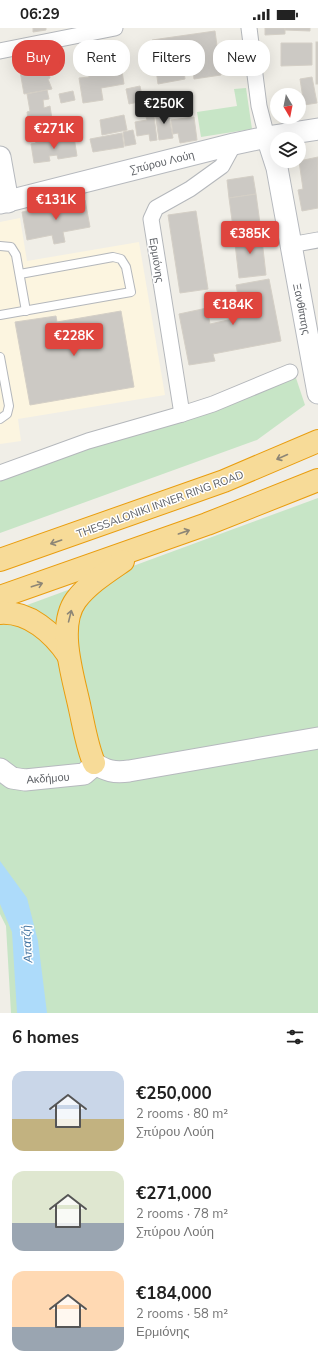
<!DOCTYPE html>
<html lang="en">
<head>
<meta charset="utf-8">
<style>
	body { margin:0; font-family:"Nunito Sans",sans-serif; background:#f2f2f2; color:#222; height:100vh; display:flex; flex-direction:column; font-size:15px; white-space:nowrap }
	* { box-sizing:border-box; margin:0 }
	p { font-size:13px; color:#767676 }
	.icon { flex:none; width:22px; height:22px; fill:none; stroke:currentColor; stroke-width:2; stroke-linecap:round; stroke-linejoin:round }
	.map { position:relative; height:985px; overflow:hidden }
	.side { display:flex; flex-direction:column; background:#fff; flex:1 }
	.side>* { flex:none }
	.top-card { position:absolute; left:12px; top:12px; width:294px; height:36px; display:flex; gap:8px }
	.needle { width:26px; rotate:170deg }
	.tools { position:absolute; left:270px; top:60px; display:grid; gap:8px }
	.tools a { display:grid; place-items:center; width:36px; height:36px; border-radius:50%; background:#fff; box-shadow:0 4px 16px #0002; font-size:20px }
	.price { position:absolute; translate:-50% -34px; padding:0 9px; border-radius:4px; background:#df453e; color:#fff; font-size:13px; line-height:26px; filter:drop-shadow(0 1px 2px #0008) }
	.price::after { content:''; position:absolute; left:50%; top:24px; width:12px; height:9px; margin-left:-6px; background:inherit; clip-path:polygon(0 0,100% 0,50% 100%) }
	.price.selected { background:#222; color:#fff }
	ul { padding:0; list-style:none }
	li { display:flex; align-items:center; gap:12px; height:100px; padding:0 12px }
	li span { display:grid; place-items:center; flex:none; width:112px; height:80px; border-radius:12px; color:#555 }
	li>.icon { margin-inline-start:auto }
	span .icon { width:48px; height:48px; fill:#fffc; stroke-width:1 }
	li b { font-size:17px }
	h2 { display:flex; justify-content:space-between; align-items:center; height:48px; padding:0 12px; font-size:17px }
	.pill { padding:0 14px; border-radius:16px; background:#fff; box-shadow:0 4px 16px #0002; font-size:14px; line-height:36px }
	.pill.selected { background:#df453e; color:#fff }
	.status { display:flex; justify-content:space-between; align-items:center; height:28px; padding:0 20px; background:#fff; direction:ltr }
	.status svg { height:11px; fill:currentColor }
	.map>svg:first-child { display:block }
	.commercial { fill:#fcf5e0 }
	.green { fill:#c7e5c6 }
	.water { fill:#addbfa }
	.building { fill:#ccc9c4; stroke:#d4cfc6 }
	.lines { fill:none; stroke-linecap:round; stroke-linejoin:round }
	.lane-casing { stroke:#b4b7bb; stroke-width:10 }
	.street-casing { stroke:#b4b7bb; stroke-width:17 }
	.secondary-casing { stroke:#b6b9be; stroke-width:23 }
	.highway-casing { stroke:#e99d0e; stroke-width:24 }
	.lane { stroke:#fff; stroke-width:8 }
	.street { stroke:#fff; stroke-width:15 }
	.secondary { stroke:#fff; stroke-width:21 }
	.highway { stroke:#f7db98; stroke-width:22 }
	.oneway { stroke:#8d8676 }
	.labels { text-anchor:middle; stroke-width:3; stroke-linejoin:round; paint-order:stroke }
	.street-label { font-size:11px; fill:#5f6267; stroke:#fff }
	.water-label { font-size:12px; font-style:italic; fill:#4777a3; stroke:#fff }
</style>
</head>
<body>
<div class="status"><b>06:29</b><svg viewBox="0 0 49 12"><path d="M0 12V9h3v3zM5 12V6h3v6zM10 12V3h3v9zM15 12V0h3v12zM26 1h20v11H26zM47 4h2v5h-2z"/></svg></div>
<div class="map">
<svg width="318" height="985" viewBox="0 0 318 985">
	<rect width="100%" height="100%" fill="#f0eee7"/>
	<polygon class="commercial" points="20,190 27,233 139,214 165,367 18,391 21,413 0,416 0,194"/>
	<g class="green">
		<polygon points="246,60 252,101 201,109 197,84 237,78 234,61"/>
		<polygon points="296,350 305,377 257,412 0,505 0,451"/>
		<polygon points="318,470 318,985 11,985 6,898 0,886 0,587"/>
	</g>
	<polygon class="water" points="0,833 27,870 38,913 47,985 17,985 12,904 0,876"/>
	<g class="building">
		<polygon points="33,0 46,0 46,2 33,4"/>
		<polygon points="265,0 285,0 285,6 265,7"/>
		<polygon points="285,0 310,0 310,3 285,2"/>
		<polygon points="215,3 221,47 194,51 192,35 198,34 198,30 174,34 174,38 183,36 185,51 158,56 152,12"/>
		<rect x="316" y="14" width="2" height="42"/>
		<polygon points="100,15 101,19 118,16 124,56 101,60 103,72 83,75 79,50 89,49 84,17"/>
		<polygon points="281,15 312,15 312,37 281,38"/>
		<polygon points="45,21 50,50 48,51 52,61 24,66 17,26"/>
		<polygon points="312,49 317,75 304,77 300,51"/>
		<polygon points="140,58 143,73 129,76 126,61"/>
		<polygon points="47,62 49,71 43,72 44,80 50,78 52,91 46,92 48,104 54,103 55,112 36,115 32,97 29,97 27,84 30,83 27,66"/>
		<polygon points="73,63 75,72 61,75 59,66"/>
		<polygon points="168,83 173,110 159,112 155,84"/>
		<polygon points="124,87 127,102 102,107 100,92"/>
		<polygon points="154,88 157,112 150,113 149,106 137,108 135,94 147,92 146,89"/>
		<polygon points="194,89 197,112 180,115 178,105 173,106 171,92"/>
		<polygon points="133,102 136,116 125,118 123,104"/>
		<polygon points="122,105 124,119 93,124 90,111"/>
		<polygon points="74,109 77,128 58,131 57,127 49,128 50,133 34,135 31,116"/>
		<polygon points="318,129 318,180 302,183 298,162 303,161 299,133"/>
		<polygon points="253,148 256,166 229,170 227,152"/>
		<polygon points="256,166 261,203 234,207 229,170"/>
		<polygon points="85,172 90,199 63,204 65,214 54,216 52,207 27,212 22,184"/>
		<polygon points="196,183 208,261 180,265 168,187"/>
		<polygon points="261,203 266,247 239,250 234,207"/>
		<polygon points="269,251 281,313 213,326 215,333 189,337 179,286 207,280 210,296 242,289 236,257"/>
		<polygon points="121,283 134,359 30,377 15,294 56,288 57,294"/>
	</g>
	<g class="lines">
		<g class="lane-casing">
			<g id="lane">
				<polyline points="0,218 11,219 16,227 26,283"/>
				<polyline points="0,287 131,264 126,239 121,231 113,229 20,246"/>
				<polyline points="0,329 9,378 7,386 0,391"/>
			</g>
		</g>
		<g class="street-casing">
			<g id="street">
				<polyline points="249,0 259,78 267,109"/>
				<polyline points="0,23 115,0"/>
				<polyline points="290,217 318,212"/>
				<polyline points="182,386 151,191 156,180 190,161 222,138 234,116"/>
				<polyline points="0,445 88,413 182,386 213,376 290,344"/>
			</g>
		</g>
		<g class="secondary-casing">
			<g id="secondary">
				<polyline points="267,109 277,140 318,365"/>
				<polyline points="0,129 8,174"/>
				<polyline points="0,175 234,116 267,109 318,101"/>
				<path d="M0,741l12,9 13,2 59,-6 7,-6 3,-5c12,8 20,10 35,8l189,-33"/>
			</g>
		</g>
		<g class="highway-casing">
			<g id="highway">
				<polyline points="0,532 224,453 318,413"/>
				<polyline points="0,569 207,496 318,452"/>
				<path d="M0,585c29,-2 53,20 68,42"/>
				<path d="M94,735c-7,-17 -10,-36 -14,-54 -6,-30 -24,-82 -4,-109 12,-16 31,-28 47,-39"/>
			</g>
		</g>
		<use href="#lane" class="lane"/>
		<use href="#street" class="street"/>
		<use href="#secondary" class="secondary"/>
		<use href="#highway" class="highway"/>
	</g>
	<defs><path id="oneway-shaft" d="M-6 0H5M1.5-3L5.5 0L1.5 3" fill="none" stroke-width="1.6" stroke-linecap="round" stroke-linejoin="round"/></defs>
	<g class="oneway">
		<use href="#oneway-shaft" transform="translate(282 429) rotate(156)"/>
		<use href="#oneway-shaft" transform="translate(184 504) rotate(-19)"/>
		<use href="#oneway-shaft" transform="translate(56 514) rotate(161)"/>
		<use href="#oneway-shaft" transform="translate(37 557) rotate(-18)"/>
		<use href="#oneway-shaft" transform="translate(70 588) rotate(-76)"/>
	</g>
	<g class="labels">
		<g class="street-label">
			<text transform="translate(162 134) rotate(-14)" y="4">Σπύρου Λούη</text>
			<text transform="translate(157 232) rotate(81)" y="4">Ερμιόνης</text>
			<text transform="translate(302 281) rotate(79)" y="4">Ξανθίππης</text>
			<text transform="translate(160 476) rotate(-20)" y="4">THESSALONIKI INNER RING ROAD</text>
			<text transform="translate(48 750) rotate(-4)" y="4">Ακδήμου</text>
		</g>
		<g class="water-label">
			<text transform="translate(27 916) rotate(-94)" y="4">Απατζή</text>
		</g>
	</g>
</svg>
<div class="tools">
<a><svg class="needle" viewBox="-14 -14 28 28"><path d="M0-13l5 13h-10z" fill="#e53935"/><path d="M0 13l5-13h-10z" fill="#767676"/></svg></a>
<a><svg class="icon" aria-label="layers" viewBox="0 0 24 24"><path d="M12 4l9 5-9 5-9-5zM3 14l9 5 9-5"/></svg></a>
</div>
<b class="price selected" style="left:164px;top:97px">€250K</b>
<b class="price" style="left:54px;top:122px">€271K</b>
<b class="price" style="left:56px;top:193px">€131K</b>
<b class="price" style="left:250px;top:227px">€385K</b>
<b class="price" style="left:233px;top:298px">€184K</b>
<b class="price" style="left:74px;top:329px">€228K</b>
<div class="top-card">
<a class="pill selected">Buy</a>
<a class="pill">Rent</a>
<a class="pill">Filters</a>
<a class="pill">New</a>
</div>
</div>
<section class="side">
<h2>6 homes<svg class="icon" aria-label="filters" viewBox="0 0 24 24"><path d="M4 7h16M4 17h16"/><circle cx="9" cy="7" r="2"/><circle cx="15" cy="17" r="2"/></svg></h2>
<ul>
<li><span style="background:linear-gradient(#c9d6e8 60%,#c2b280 0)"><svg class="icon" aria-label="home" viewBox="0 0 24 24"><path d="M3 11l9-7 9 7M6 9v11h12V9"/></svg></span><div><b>€250,000</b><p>2 rooms · 80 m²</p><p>Σπύρου Λούη</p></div></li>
<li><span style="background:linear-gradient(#dfe7d0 65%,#9aa5b1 0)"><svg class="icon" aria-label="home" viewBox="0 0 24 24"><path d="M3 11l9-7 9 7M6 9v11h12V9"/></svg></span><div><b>€271,000</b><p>2 rooms · 78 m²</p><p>Σπύρου Λούη</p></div></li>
<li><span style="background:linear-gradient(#ffd9b3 70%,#9aa5b1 0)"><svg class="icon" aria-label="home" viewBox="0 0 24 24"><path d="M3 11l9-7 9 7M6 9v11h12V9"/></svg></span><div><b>€184,000</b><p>2 rooms · 58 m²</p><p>Ερμιόνης</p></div></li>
</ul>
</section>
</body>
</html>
